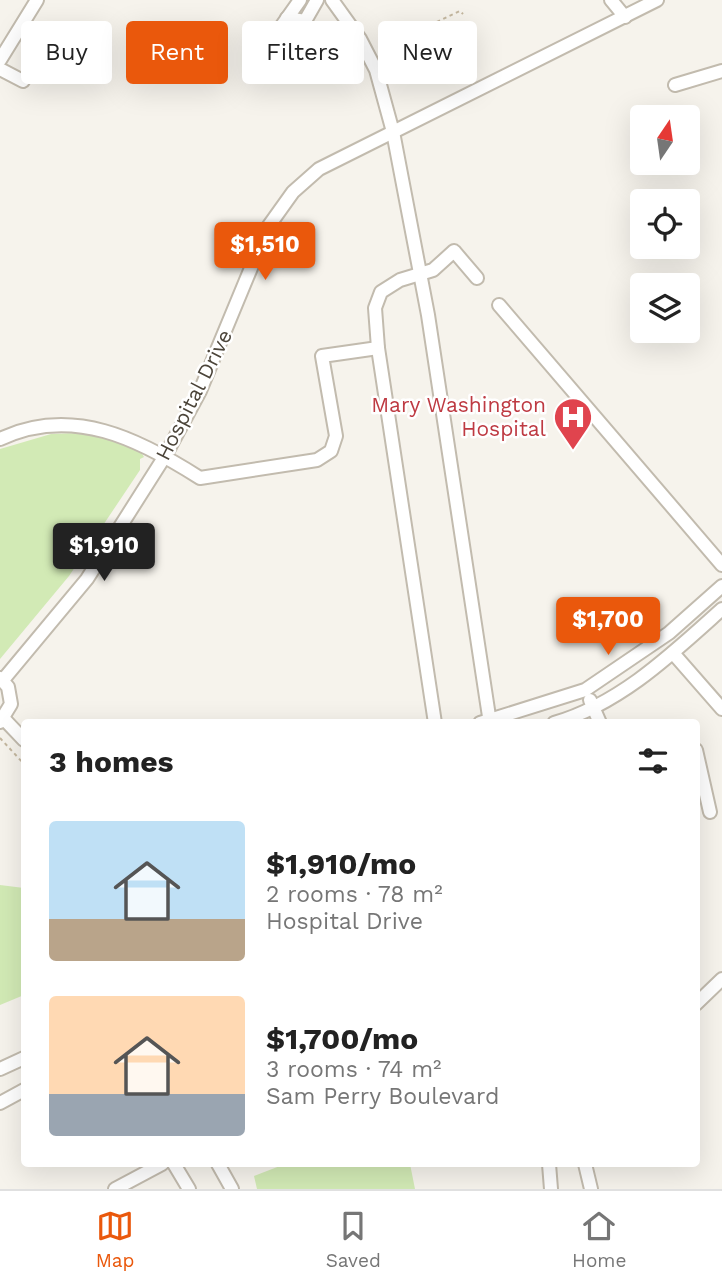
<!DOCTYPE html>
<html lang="en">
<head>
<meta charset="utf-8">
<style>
	body { margin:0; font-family:"Work Sans",sans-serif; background:#f2f2f2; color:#222; height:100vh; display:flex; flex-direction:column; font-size:26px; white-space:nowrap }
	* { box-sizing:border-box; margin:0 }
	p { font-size:23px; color:#767676 }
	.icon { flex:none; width:38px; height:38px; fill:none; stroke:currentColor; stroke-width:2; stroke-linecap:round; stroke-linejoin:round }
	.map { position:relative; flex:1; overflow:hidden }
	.sheet { position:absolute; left:21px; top:719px; width:679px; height:448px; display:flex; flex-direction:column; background:#fff; border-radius:7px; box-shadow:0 7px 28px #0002 }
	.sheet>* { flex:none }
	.guide { position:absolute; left:21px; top:21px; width:681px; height:63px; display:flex; gap:14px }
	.needle { width:46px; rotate:13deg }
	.fabs { position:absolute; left:630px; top:105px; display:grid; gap:14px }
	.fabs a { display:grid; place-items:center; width:70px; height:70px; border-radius:7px; background:#fff; box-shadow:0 7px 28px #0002; font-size:35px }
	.price { position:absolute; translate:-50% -60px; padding:0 16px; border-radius:7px; background:#ea580c; color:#fff; font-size:23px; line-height:46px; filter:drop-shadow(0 2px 4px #0008) }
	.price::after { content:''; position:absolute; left:50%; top:42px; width:21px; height:16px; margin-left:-10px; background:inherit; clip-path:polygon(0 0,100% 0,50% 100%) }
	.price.active { background:#222; color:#fff }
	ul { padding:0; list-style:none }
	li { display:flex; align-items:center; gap:21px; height:175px; padding:0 28px }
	li span { display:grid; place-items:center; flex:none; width:196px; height:140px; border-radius:7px; color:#555 }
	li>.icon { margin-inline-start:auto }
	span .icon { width:84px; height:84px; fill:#fffc; stroke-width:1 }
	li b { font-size:30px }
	h2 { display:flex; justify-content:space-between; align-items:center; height:84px; padding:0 28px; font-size:30px }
	.tag { padding:0 24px; border-radius:7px; background:#fff; box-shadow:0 7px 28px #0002; font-size:24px; line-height:63px }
	.tag.active { background:#ea580c; color:#fff }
	.tab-bar { display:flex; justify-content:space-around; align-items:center; height:98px; border-top:2px solid #e0e0e0; background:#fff; font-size:19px; color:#767676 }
	.tab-bar a { display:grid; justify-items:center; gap:4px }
	.tab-bar .active { color:#ea580c }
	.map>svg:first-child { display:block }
	.green { fill:#d2eab5 }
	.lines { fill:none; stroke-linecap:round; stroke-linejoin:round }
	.minor-casing { stroke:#c2bbae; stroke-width:16 }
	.path { stroke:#c4b79f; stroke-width:2; stroke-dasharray:3.5 3.5; stroke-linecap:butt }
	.minor { stroke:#fff; stroke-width:12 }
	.labels { text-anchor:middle; stroke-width:5; stroke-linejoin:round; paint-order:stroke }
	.street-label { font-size:21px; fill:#4b4439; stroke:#fff }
	.health-label { font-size:21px; fill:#be3a42; stroke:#fff; text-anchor:end }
</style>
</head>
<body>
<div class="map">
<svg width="722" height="1189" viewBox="0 0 722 1189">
	<rect width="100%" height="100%" fill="#f6f3ec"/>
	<g class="green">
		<polygon points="76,433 98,436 141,452 144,457 140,459 140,470 69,576 0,659 0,449 51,434"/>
		<polygon points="0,885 24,888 24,995 0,1005"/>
		<polygon points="285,1164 410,1164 415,1189 257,1189 254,1176"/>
	</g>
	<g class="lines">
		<g class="minor-casing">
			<g id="minor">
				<polyline points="332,0 360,39 376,70 393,132 428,315 490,723"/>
				<polyline points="611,0 625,17"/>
				<polyline points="287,18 305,21 317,0"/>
				<polyline points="276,34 300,0"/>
				<polyline points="0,60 37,0"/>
				<polyline points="0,69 23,81"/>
				<polyline points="675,85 722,71"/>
				<polyline points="499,305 722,565"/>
				<path d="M0,439c72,-34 139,0 200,39l117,-18 14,-9 5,-15 -14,-80 56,-8"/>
				<polyline points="673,653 722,709"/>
				<polyline points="0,678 8,687 11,704 0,722"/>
				<polyline points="3,680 87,579 165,456 200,391 268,227 293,192 319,169 657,0"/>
				<polyline points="590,700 600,723"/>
				<polyline points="4,719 24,740"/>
				<polyline points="435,723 378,348 375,308 381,292 400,280 433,270 454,251 477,278"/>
				<polyline points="480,723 585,690 669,633 722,586"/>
				<path d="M554,723c66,-19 118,-69 168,-114"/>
				<polyline points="696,750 710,812"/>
				<polyline points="696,1004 722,979"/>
				<polyline points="0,1069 24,1058"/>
				<polyline points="0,1103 24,1090"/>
				<polyline points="174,1164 189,1189"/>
				<polyline points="218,1164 232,1189"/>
				<polyline points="549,1164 551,1189"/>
				<polyline points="585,1164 591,1189"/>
				<polyline points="115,1189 162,1164"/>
			</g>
		</g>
		<g class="path">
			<polyline points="380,49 460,11 463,14"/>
			<polyline points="0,738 24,764"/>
		</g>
		<use href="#minor" class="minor"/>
	</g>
	<defs>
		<g id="hospital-pin" transform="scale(2.0125)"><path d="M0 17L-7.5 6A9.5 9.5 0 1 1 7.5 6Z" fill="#e0444e" stroke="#fff"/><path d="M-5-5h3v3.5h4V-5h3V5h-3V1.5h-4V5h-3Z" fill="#fff"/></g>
	</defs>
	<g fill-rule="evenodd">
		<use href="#hospital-pin" x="573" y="417"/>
	</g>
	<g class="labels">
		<g class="street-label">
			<text transform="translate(194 395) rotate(-63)" y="7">Hospital Drive</text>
		</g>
		<g class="health-label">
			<text x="546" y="412">Mary Washington<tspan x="546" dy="24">Hospital</tspan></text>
		</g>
	</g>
</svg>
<div class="fabs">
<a><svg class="needle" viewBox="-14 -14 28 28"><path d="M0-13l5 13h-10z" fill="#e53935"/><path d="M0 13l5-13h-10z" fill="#767676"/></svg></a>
<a><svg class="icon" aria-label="locate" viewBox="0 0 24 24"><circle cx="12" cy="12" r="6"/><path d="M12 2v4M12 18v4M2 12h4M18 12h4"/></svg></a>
<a><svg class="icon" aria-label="layers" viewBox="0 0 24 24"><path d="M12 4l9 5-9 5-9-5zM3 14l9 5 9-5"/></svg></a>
</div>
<b class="price" style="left:265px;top:282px">$1,510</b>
<b class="price active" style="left:104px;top:583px">$1,910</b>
<b class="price" style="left:608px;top:657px">$1,700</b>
<div class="guide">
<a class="tag">Buy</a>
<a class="tag active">Rent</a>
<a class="tag">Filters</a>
<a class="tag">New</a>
</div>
<section class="sheet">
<h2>3 homes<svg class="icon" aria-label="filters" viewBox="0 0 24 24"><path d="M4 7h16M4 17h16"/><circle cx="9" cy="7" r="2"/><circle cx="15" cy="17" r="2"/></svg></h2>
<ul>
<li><span style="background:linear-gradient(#bfe0f5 70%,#b9a48a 0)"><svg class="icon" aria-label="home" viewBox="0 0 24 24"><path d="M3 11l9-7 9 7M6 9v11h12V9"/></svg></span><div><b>$1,910/mo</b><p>2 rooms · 78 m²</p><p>Hospital Drive</p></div></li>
<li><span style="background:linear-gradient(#ffd9b3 70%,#9aa5b1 0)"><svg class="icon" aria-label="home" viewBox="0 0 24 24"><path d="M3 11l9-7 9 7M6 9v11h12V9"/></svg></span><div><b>$1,700/mo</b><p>3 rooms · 74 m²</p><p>Sam Perry Boulevard</p></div></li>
</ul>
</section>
</div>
<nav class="tab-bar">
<a class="active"><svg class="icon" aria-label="map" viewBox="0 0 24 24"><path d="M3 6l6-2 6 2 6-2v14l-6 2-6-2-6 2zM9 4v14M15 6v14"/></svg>Map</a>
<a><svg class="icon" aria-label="saved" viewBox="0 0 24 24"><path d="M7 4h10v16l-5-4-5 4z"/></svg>Saved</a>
<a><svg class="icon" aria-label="home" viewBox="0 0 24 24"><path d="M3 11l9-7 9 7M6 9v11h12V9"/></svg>Home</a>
</nav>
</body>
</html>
